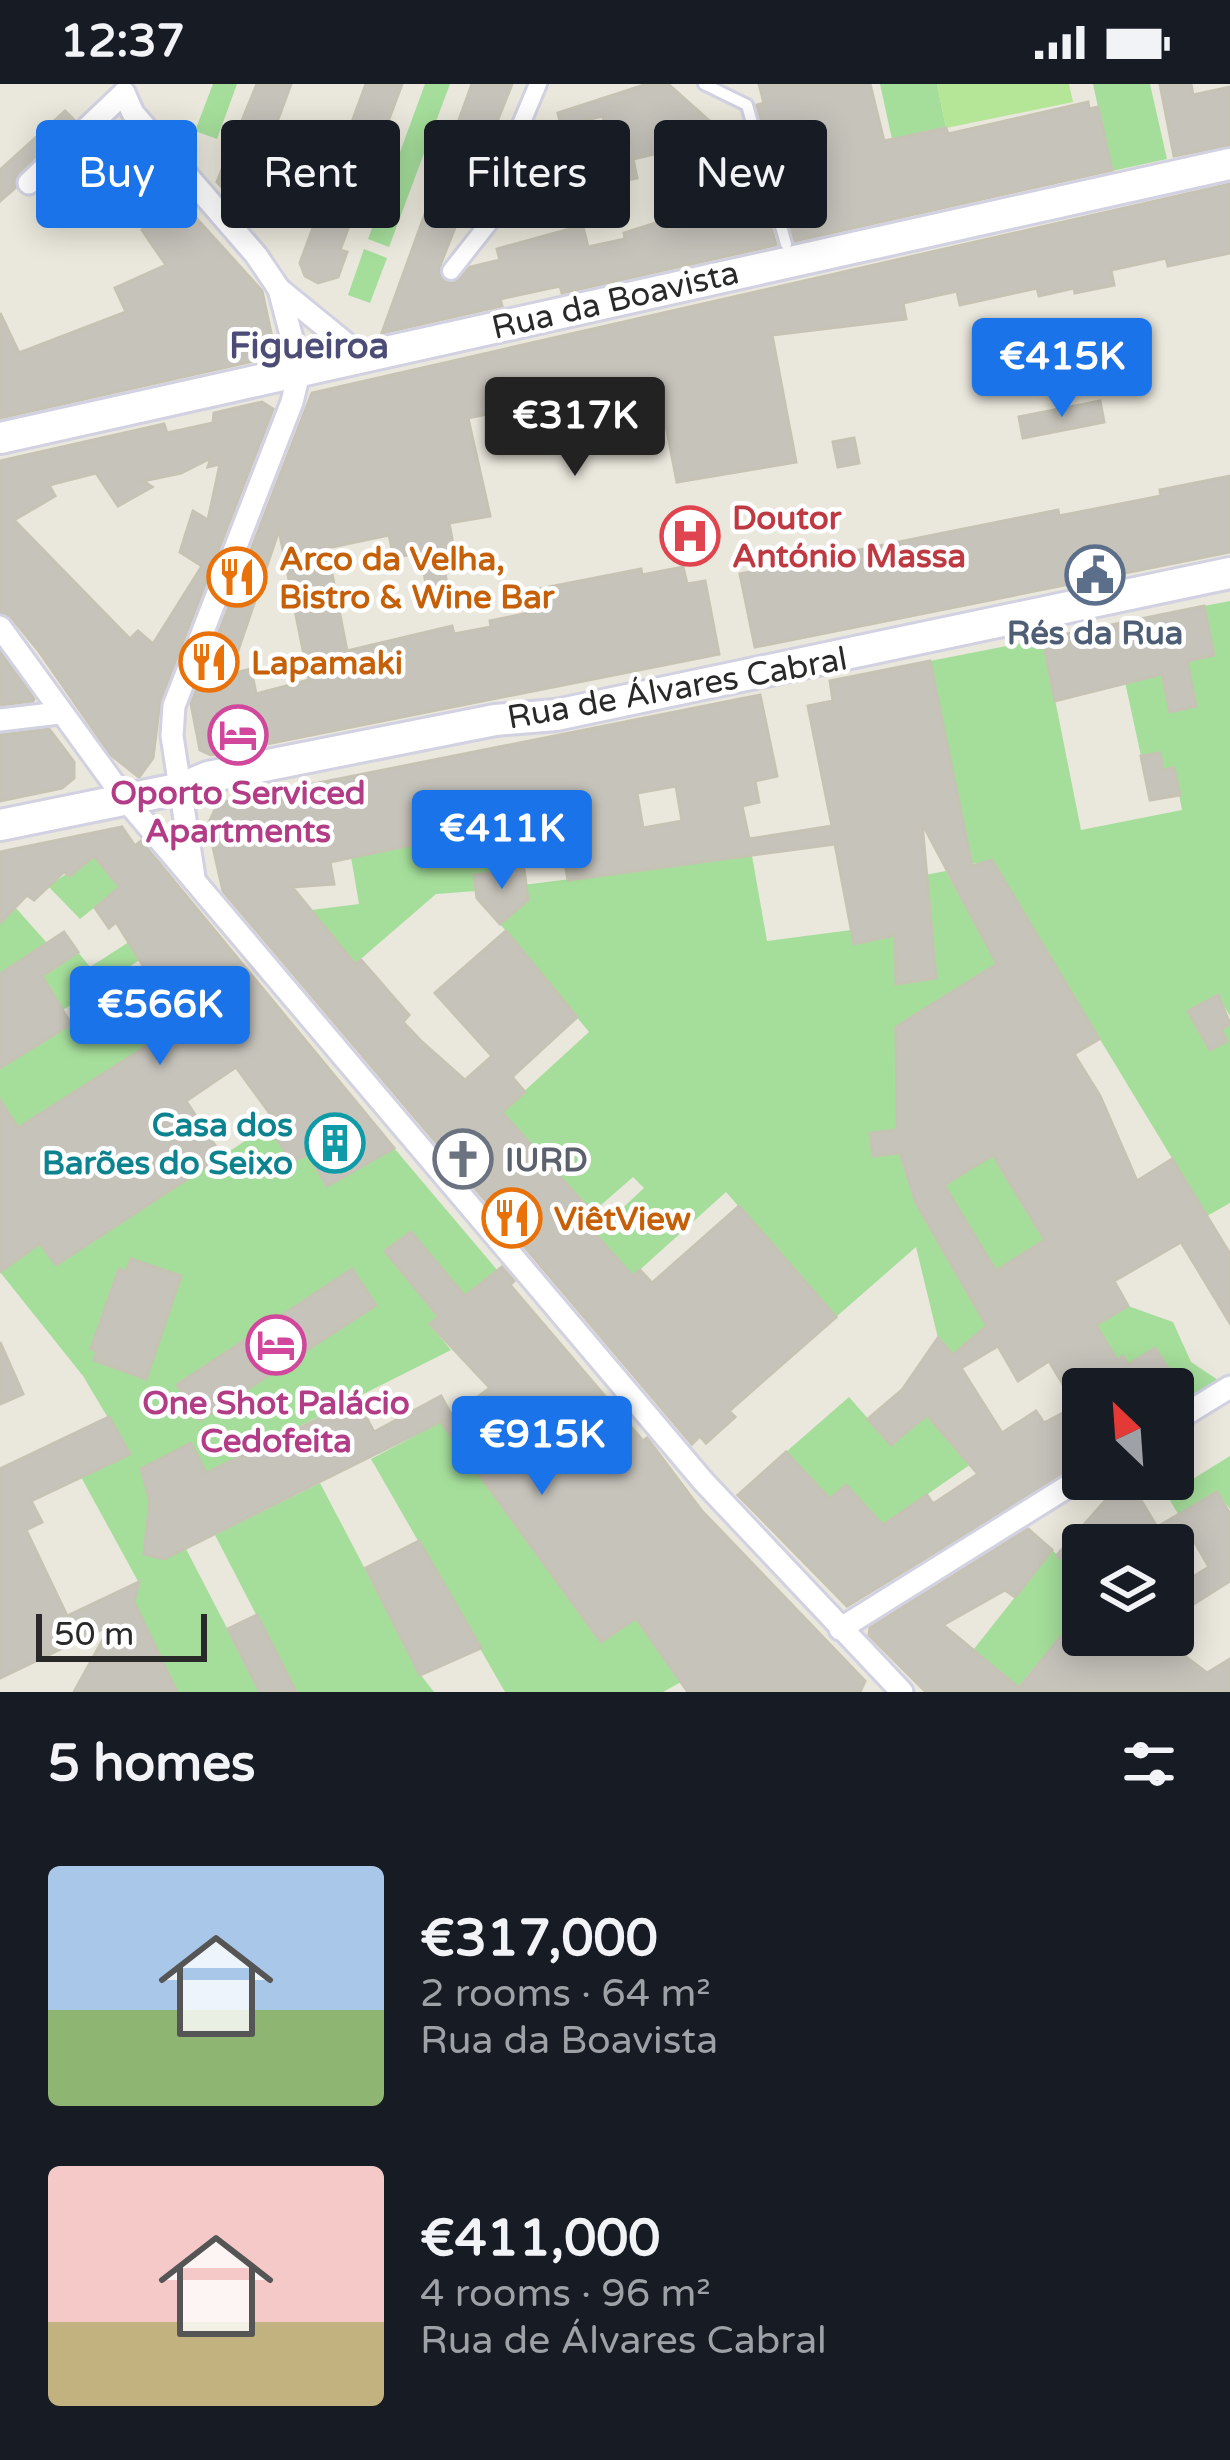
<!DOCTYPE html>
<html lang="en">
<head>
<meta charset="utf-8">
<style>
	body { margin:0; font-family:"Varela Round",sans-serif; background:#20242c; color:#f1f3f6; height:100vh; display:flex; flex-direction:column; font-size:45px; white-space:nowrap }
	* { box-sizing:border-box; margin:0 }
	p { font-size:39px; color:#9ea1a6 }
	.icon { flex:none; width:66px; height:66px; fill:none; stroke:currentColor; stroke-width:2; stroke-linecap:round; stroke-linejoin:round }
	.map { position:relative; height:1608px; overflow:hidden }
	.panel { display:flex; flex-direction:column; background:#171b24; flex:1 }
	.panel>* { flex:none }
	.top-card { position:absolute; left:36px; top:36px; width:1158px; height:108px; display:flex; gap:24px }
	.needle { width:78px; rotate:335deg }
	.controls { position:absolute; left:1062px; top:1284px; display:grid; gap:24px }
	.controls a { display:grid; place-items:center; width:132px; height:132px; border-radius:12px; background:#171b24; box-shadow:0 6px 30px #0003; font-size:60px }
	.scale { position:absolute; left:36px; bottom:30px; width:171px; box-sizing:border-box; padding-left:12px; border:6px solid #292929; border-top:0; font-size:33px; line-height:42px; white-space:nowrap; color:#292929; -webkit-text-stroke:9px #fff; paint-order:stroke }
	.price { position:absolute; translate:-50% -102px; padding:0 27px; border-radius:12px; background:#1a73e8; color:#fff; font-size:39px; line-height:78px; filter:drop-shadow(0 3px 6px #0008) }
	.price::after { content:''; position:absolute; left:50%; top:72px; width:36px; height:27px; margin-left:-18px; background:inherit; clip-path:polygon(0 0,100% 0,50% 100%) }
	.price.selected { background:#222; color:#fff }
	ul { padding:0; list-style:none }
	li { display:flex; align-items:center; gap:36px; height:300px; padding:0 48px }
	li span { display:grid; place-items:center; flex:none; width:336px; height:240px; border-radius:12px; color:#555 }
	li>.icon { margin-inline-start:auto }
	span .icon { width:144px; height:144px; fill:#fffc; stroke-width:1 }
	li b { font-size:51px }
	h2 { display:flex; justify-content:space-between; align-items:center; height:144px; padding:0 48px; font-size:51px }
	.pill { padding:0 42px; border-radius:12px; background:#171b24; box-shadow:0 6px 30px #0003; font-size:42px; line-height:108px }
	.pill.selected { background:#1a73e8; color:#fff }
	.status { display:flex; justify-content:space-between; align-items:center; height:84px; padding:0 60px; background:#171b24; direction:ltr }
	.status svg { height:33px; fill:currentColor }
	.map>svg:first-child { display:block }
	.green { fill:#a5de9b }
	.pitch { fill:#b5e597 }
	.building { fill:#c6c3bb; stroke:#c6c3b5; stroke-width:3; fill-rule:evenodd }
	.lines { fill:none; stroke-linecap:round; stroke-linejoin:round }
	.service-casing { stroke:#d1d1e1; stroke-width:16 }
	.pedestrian-casing { stroke:#d1d1e1; stroke-width:22 }
	.minor-casing { stroke:#d1d1e1; stroke-width:27 }
	.secondary-casing { stroke:#d1d1e1; stroke-width:36 }
	.service { stroke:#fff; stroke-width:10 }
	.pedestrian { stroke:#fff; stroke-width:16 }
	.minor { stroke:#fff; stroke-width:21 }
	.secondary { stroke:#fff; stroke-width:30 }
	.labels { text-anchor:middle; stroke-width:9; stroke-linejoin:round; paint-order:stroke }
	.street-label { font-size:33px; fill:#292929; stroke:#fff }
	.health-label { font-size:33px; font-weight:bold; fill:#be3a42; stroke:#fff; text-anchor:start }
	.food-label { font-size:33px; font-weight:bold; fill:#c56008; stroke:#fff; text-anchor:start }
	.service-label { font-size:33px; font-weight:bold; fill:#4e5e75; stroke:#fff }
	.hotel-label { font-size:33px; font-weight:bold; fill:#b23c85; stroke:#fff }
	.culture-label { font-size:33px; font-weight:bold; fill:#0d838f; stroke:#fff; text-anchor:end }
	.worship-label { font-size:33px; font-weight:bold; fill:#5b616d; stroke:#fff; text-anchor:start }
	.neighbourhood-label { font-size:36px; font-weight:bold; fill:#4d4c77; stroke:#fff }
</style>
</head>
<body>
<div class="status"><b>12:37</b><svg viewBox="0 0 49 12"><path d="M0 12V9h3v3zM5 12V6h3v6zM10 12V3h3v9zM15 12V0h3v12zM26 1h20v11H26zM47 4h2v5h-2z"/></svg></div>
<div class="map">
<svg width="1230" height="1608" viewBox="0 0 1230 1608">
	<rect width="100%" height="100%" fill="#eae7dc"/>
	<g class="green">
		<polygon points="213,0 237,0 217,55 195,47"/>
		<polygon points="425,0 450,0 389,163 368,155"/>
		<polygon points="880,0 937,0 946,44 910,52 895,69"/>
		<polygon points="1093,0 1150,0 1167,75 1112,87"/>
		<polygon points="364,165 387,174 370,219 348,211"/>
		<polygon points="1230,517 1230,932 1217,911 1188,928 1210,966 1227,957 1221,945 1230,940 1230,1119 1207,1132 992,777 972,780 930,577 1043,555 1081,746 1182,726 1174,684 1163,686 1156,670 1141,672 1125,598 1159,576 1170,627 1196,622 1187,577 1204,522"/>
		<polygon points="436,756 440,775 521,764 524,785 474,791 476,807 436,810 355,880 311,826 359,820 351,773"/>
		<polygon points="94,772 120,803 80,835 48,802"/>
		<polygon points="752,772 767,857 851,846 855,859 895,851 896,899 936,893 925,791 946,787 997,880 896,943 897,1046 871,1050 899,1069 916,1119 987,1242 954,1272 938,1254 916,1163 836,1233 726,1108 633,1192 595,1150 644,1104 633,1093 592,1129 518,1045 497,1032 589,948 500,840 526,818 515,802"/>
		<polygon points="15,823 47,859 0,890 0,839"/>
		<polygon points="129,858 141,875 63,926 51,908 0,919 78,868 90,883"/>
		<polygon points="158,885 168,900 158,908 180,941 18,1044 0,1015 0,984"/>
		<polygon points="268,1042 292,1078 308,1070 327,1102 394,1064 498,1187 465,1212 410,1148 386,1168 439,1233 430,1241 451,1266 206,1389 191,1359 160,1375 144,1469 164,1475 186,1465 260,1608 177,1608 134,1518 139,1499 81,1393 129,1369 83,1292 0,1188 40,1159 56,1181"/>
		<polygon points="993,1071 1059,1180 1018,1173 996,1187 944,1101"/>
		<polygon points="1128,1222 1173,1238 1191,1278 1218,1296 1186,1315 1154,1265 1131,1287 1123,1273 1117,1277 1096,1241"/>
		<polygon points="849,1313 891,1361 927,1331 971,1380 883,1441 824,1420 786,1368"/>
		<polygon points="441,1338 600,1557 636,1534 681,1598 663,1608 505,1608 371,1375"/>
		<polygon points="1230,1372 1230,1425 1216,1408 1178,1430 1167,1411"/>
		<polygon points="320,1399 420,1590 434,1608 296,1608 215,1451"/>
		<polygon points="1052,1466 1083,1493 1083,1526 1018,1603 974,1565"/>
	</g>
	<polygon class="pitch" points="937,0 1069,0 1073,18 946,44"/>
	<g class="building">
		<polygon points="257,0 291,0 257,92 263,95 257,110 242,124 217,98"/>
		<polygon points="366,0 402,0 340,166 347,168 338,193 318,199 305,192 300,179"/>
		<polygon points="472,0 512,0 439,184 444,198 455,199 470,183 500,176 497,165 566,146 583,143 588,163 625,155 624,149 662,137 736,122 736,117 748,114 746,103 758,96 776,161 562,209 560,202 500,215 502,222 382,249"/>
		<polygon points="647,0 668,0 713,40 719,38 727,77 702,84 697,60 633,75 637,94 617,98 603,32 561,42 558,29"/>
		<polygon points="759,0 870,0 884,57 946,44 948,50 1088,18 1089,25 1098,23 1112,86 795,157 757,21 764,19"/>
		<polygon points="1160,0 1191,0 1193,11 1230,3 1230,61 1174,72"/>
		<polygon points="65,27 74,36 19,88 15,104 0,117 0,86"/>
		<polygon points="113,40 149,81 126,102 120,95 64,142 38,111"/>
		<path d="M1230,100v69l-62,13 -2,-8 -55,12 3,15 -39,8 -1,-5 -35,8 -2,-8 -77,17 -3,-14 -54,12 3,16 -134,16 24,127 -119,20 -16,-82 -18,4 -4,-16 -51,13 7,40 -36,6 -10,-46 -81,17 22,98 -41,7 9,48 -13,2 3,18 -20,3 -8,-42 -26,6 -5,-23 -62,13 20,103 105,-25 2,8 37,-7 -1,-6 48,-10 -4,-21 107,-21 1,6 41,-8 4,17 18,-3 14,73 -508,101 -11,-5 -9,-46 121,-311zM279,446l30,150 -53,14 -5,-25 -21,5z"/>
		<polygon points="178,114 262,207 276,272 0,334 0,229 19,269 126,228 115,204 166,181 142,146"/>
		<polygon points="1100,317 1104,338 1023,354 1019,333"/>
		<path d="M262,318l11,7 -113,292 -7,57 -14,19 -28,-22 -73,-105 -27,-33 -11,-5v-151l164,-37 3,9 46,-10 1,-10zM211,374l-3,9 12,-3 -12,56 -15,-9 -13,41 22,14 -49,78 -15,-13 -8,8 -116,-119 41,-24 -6,-11 47,-12 22,33 34,-19 -9,-6 38,-8z"/>
		<polygon points="854,354 859,379 838,383 833,358"/>
		<polygon points="1230,392 1230,468 755,563 740,490 1058,426 1059,432 1161,412 1160,406"/>
		<polygon points="1204,522 1214,571 1187,577 1196,622 1170,628 1162,590 1055,617 1043,555"/>
		<polygon points="0,568 34,615 33,617 0,621"/>
		<path d="M930,577l42,205 20,-6 107,179 -25,15 26,42 37,85 35,-22 58,95v69l-49,-81 -67,39 14,25 -32,19 21,35 6,-4 5,9 27,-17 26,41h-98v73l-236,144 -109,-111 48,-43 44,47 16,-14 37,40 44,-30 6,9 45,-30 -51,-59 -36,30 -23,-26 34,-29 36,-52 15,17 34,-29 -71,-123 -16,-50 -27,3 -3,-23 27,-3 -1,-103 101,-63 -75,-141 14,155 -40,6 -1,-49 -41,9 -19,-100 -267,36 -14,-78 -50,9 3,14 -177,37 4,22 -42,3 63,77 6,-4 48,55 -6,7 18,19 44,39 27,-24 -57,-63 71,-62 71,86 -65,60 13,15 -23,20 102,114 -9,8 38,42 7,-6 12,13 87,-77 97,111 -107,94 6,6 -29,26 -6,-7 -8,8 -469,-553 -15,-66 10,-22 542,-108 17,81 -22,5 4,21 -17,4 7,33 83,-13 -24,-120 25,-5 -3,-20zM676,702l6,35 -39,7 -6,-35zM993,1071l52,85 -49,31 -52,-86zM998,1262l20,35 31,-20 27,45 -32,17 -8,-12 -34,22 -41,-65z"/>
		<polygon points="49,645 74,678 74,694 62,704 0,717 0,651"/>
		<polygon points="1160,669 1163,686 1174,684 1180,711 1150,716 1141,672"/>
		<polygon points="122,743 135,762 141,757 394,1064 327,1102 308,1070 292,1078 277,1055 285,1050 236,983 186,1017 222,1072 56,1181 40,1159 0,1188 0,1016 18,1044 180,941 116,838 109,844 95,824 120,803 94,772 70,792 64,788 34,816 27,811 0,839 0,768"/>
		<polygon points="524,785 528,816 500,840 477,814 474,791"/>
		<polygon points="64,848 78,868 42,892 71,940 0,984 0,890"/>
		<polygon points="1218,911 1230,940 1221,945 1227,957 1210,966 1188,927"/>
		<polygon points="411,1148 465,1212 502,1183 514,1197 510,1201 643,1357 647,1354 701,1426 865,1597 860,1608 688,1608 636,1534 601,1558 442,1339 452,1332 164,1475 144,1470 150,1417 141,1385 191,1359 206,1389 357,1316 374,1348 441,1312 452,1332 490,1304 430,1240 439,1233 385,1167"/>
		<polygon points="131,1175 181,1192 146,1295 94,1276 97,1267 91,1265 119,1185 126,1188"/>
		<polygon points="352,1185 376,1221 200,1336 177,1301"/>
		<polygon points="0,1258 23,1310 0,1320"/>
		<polygon points="109,1333 130,1370 31,1417 42,1438 26,1446 67,1532 139,1498 134,1518 177,1608 74,1608 111,1541 0,1594 0,1385"/>
		<polygon points="1105,1395 1128,1395 1157,1443 1217,1408 1230,1430 1230,1497 1173,1533 1173,1505 1209,1483 1187,1445 1166,1456 1169,1461 1083,1461 1083,1493 1057,1471 1113,1408"/>
		<polygon points="1028,1445 1052,1466 1015,1513 1005,1506 943,1541 1019,1604 1083,1526 1083,1551 1157,1551 1207,1589 1230,1575 1230,1608 926,1608 869,1551 870,1544"/>
		<polygon points="419,1457 481,1564 420,1591 366,1484"/>
		<polygon points="257,1531 284,1584 296,1608 260,1608 255,1598 228,1545"/>
	</g>
	<g class="lines">
		<g class="service-casing">
			<polyline id="service" points="704,0 747,21 786,160"/>
		</g>
		<g class="pedestrian-casing">
			<polyline id="pedestrian" points="451,187 492,135 498,95 538,0"/>
		</g>
		<g class="minor-casing">
			<g id="minor">
				<polyline points="124,9 133,29 256,171 279,205 360,271"/>
				<polyline points="29,99 124,9"/>
				<polyline points="0,543 125,715 703,1397 902,1608"/>
				<polyline points="0,636 59,629"/>
				<polyline points="194,793 172,652 174,622 292,318 300,285 279,205"/>
				<polyline points="1173,1338 1230,1303"/>
				<polyline points="840,1545 1083,1393"/>
			</g>
		</g>
		<g class="secondary-casing">
			<g id="secondary">
				<polyline points="0,354 1230,80"/>
				<polyline points="0,741 182,704 208,693 495,636 556,631 1230,489"/>
			</g>
		</g>
		<use href="#service" class="service"/>
		<use href="#pedestrian" class="pedestrian"/>
		<use href="#minor" class="minor"/>
		<use href="#secondary" class="secondary"/>
	</g>
	<defs>
		<g id="hospital-ring" transform="scale(3)"><circle r="9.5" fill="#fff" stroke="#e0444e" stroke-width="1.5"/><path d="M-5-5h3v3.5h4V-5h3V5h-3V1.5h-4V5h-3Z" fill="#e0444e"/></g>
		<g id="civic-ring" transform="scale(3)"><circle r="9.5" fill="#fff" stroke="#5c6f8a" stroke-width="1.5"/><path d="M-.6-6.5H3V-4.5H.6V-3L4-1V1h2V6H-6V1h2V-1L-.6-3ZM-1.2 2.5V6h2.4V2.5Z" fill="#5c6f8a"/></g>
		<g id="restaurant-ring" transform="scale(3)"><circle r="9.5" fill="#fff" stroke="#e8710a" stroke-width="1.5"/><path d="M-5-6h1v4h1v-4h1v4h1v-4h1v5L-1.5 .5V6h-2V.5L-5-1ZM5-6V6H3V1.5H1.5Q1.5-4 5-6Z" fill="#e8710a"/></g>
		<g id="hotel-ring" transform="scale(3)"><circle r="9.5" fill="#fff" stroke="#d1479c" stroke-width="1.5"/><path d="M-6-4.5h1.5V1H6V5H4.5V3h-9V5H-6ZM-4 0a1.8 1.8 0 1 1 3.6 0ZM.5 0V-2.5h3Q6-2.5 6 0Z" fill="#d1479c"/></g>
		<g id="building-ring" transform="scale(3)"><circle r="9.5" fill="#fff" stroke="#0f9aa8" stroke-width="1.5"/><path d="M-4-6H4V6H1V3H-1V6H-4ZM-2.5-4.3h1.7v1.8h-1.7ZM.8-4.3h1.7v1.8H.8ZM-2.5-1h1.7V.8h-1.7ZM.8-1h1.7V.8H.8Z" fill="#0f9aa8"/></g>
		<g id="church-ring" transform="scale(3)"><circle r="9.5" fill="#fff" stroke="#6b7280" stroke-width="1.5"/><path d="M-1.2-6h2.4v3.5h3.3v2.4h-3.3V6h-2.4V-.1h-3.3v-2.4h3.3Z" fill="#6b7280"/></g>
	</defs>
	<g fill-rule="evenodd">
		<use href="#hospital-ring" x="690" y="452"/>
		<use href="#civic-ring" x="1095" y="491"/>
		<use href="#restaurant-ring" x="237" y="493"/>
		<use href="#restaurant-ring" x="209" y="578"/>
		<use href="#hotel-ring" x="238" y="651"/>
		<use href="#building-ring" x="335" y="1059"/>
		<use href="#church-ring" x="463" y="1075"/>
		<use href="#restaurant-ring" x="512" y="1134"/>
		<use href="#hotel-ring" x="276" y="1261"/>
	</g>
	<g class="labels">
		<g class="street-label">
			<text transform="translate(615 215) rotate(-13)" y="12">Rua da Boavista</text>
			<text transform="translate(677 603) rotate(-10)" y="12">Rua de Álvares Cabral</text>
		</g>
		<g class="health-label">
			<text x="732" y="445">Doutor<tspan x="732" dy="38">António Massa</tspan></text>
		</g>
		<g class="food-label">
			<text x="279" y="486">Arco da Velha,<tspan x="279" dy="38">Bistro &amp; Wine Bar</tspan></text>
			<text x="251" y="590">Lapamaki</text>
			<text x="554" y="1146">ViêtView</text>
		</g>
		<g class="service-label">
			<text x="1095" y="560">Rés da Rua</text>
		</g>
		<g class="hotel-label">
			<text x="238" y="720">Oporto Serviced<tspan x="238" dy="38">Apartments</tspan></text>
			<text x="276" y="1330">One Shot Palácio<tspan x="276" dy="38">Cedofeita</tspan></text>
		</g>
		<g class="culture-label">
			<text x="293" y="1052">Casa dos<tspan x="293" dy="38">Barões do Seixo</tspan></text>
		</g>
		<g class="worship-label">
			<text x="505" y="1087">IURD</text>
		</g>
		<g class="neighbourhood-label">
			<text x="309" y="274">Figueiroa</text>
		</g>
	</g>
</svg>
<div class="controls">
<a><svg class="needle" viewBox="-14 -14 28 28"><path d="M0-13l5 13h-10z" fill="#e53935"/><path d="M0 13l5-13h-10z" fill="#9ea1a6"/></svg></a>
<a><svg class="icon" aria-label="layers" viewBox="0 0 24 24"><path d="M12 4l9 5-9 5-9-5zM3 14l9 5 9-5"/></svg></a>
</div>
<div class="scale">50 m</div>
<b class="price" style="left:1062px;top:336px">€415K</b>
<b class="price selected" style="left:575px;top:395px">€317K</b>
<b class="price" style="left:502px;top:808px">€411K</b>
<b class="price" style="left:160px;top:984px">€566K</b>
<b class="price" style="left:542px;top:1414px">€915K</b>
<div class="top-card">
<a class="pill selected">Buy</a>
<a class="pill">Rent</a>
<a class="pill">Filters</a>
<a class="pill">New</a>
</div>
</div>
<section class="panel">
<h2>5 homes<svg class="icon" aria-label="filters" viewBox="0 0 24 24"><path d="M4 7h16M4 17h16"/><circle cx="9" cy="7" r="2"/><circle cx="15" cy="17" r="2"/></svg></h2>
<ul>
<li><span style="background:linear-gradient(#a9c7e8 60%,#8fb573 0)"><svg class="icon" aria-label="home" viewBox="0 0 24 24"><path d="M3 11l9-7 9 7M6 9v11h12V9"/></svg></span><div><b>€317,000</b><p>2 rooms · 64 m²</p><p>Rua da Boavista</p></div></li>
<li><span style="background:linear-gradient(#f6c9c9 65%,#c2b280 0)"><svg class="icon" aria-label="home" viewBox="0 0 24 24"><path d="M3 11l9-7 9 7M6 9v11h12V9"/></svg></span><div><b>€411,000</b><p>4 rooms · 96 m²</p><p>Rua de Álvares Cabral</p></div></li>
</ul>
</section>
</body>
</html>
